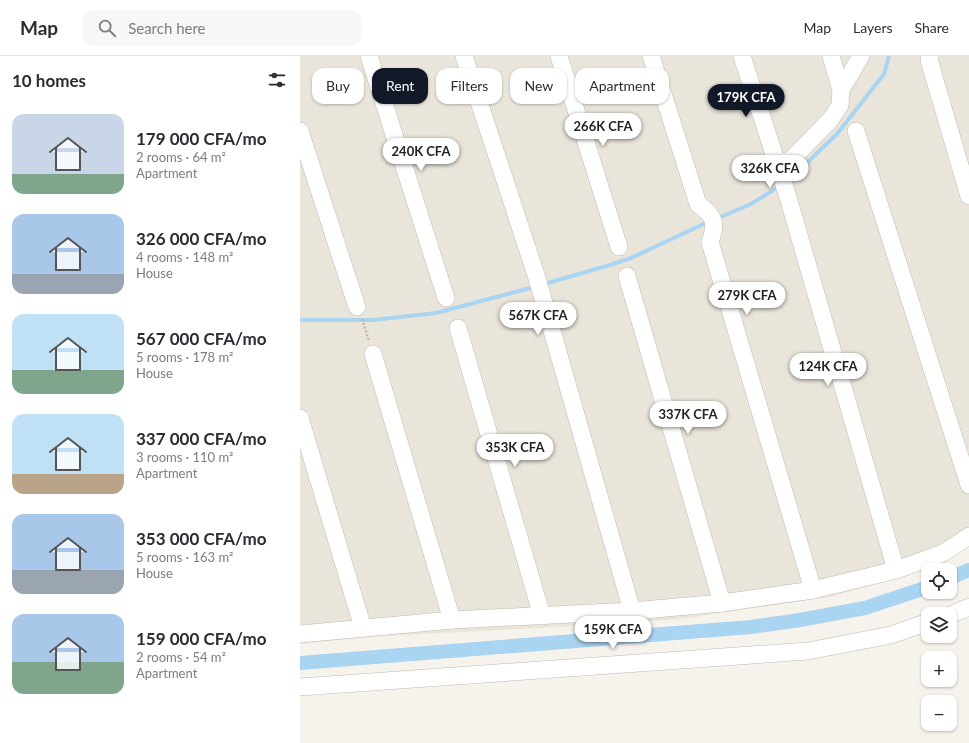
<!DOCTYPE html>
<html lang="en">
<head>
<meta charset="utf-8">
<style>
	body { margin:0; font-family:Lato,sans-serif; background:#f7f7f7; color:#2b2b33; height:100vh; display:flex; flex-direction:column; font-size:15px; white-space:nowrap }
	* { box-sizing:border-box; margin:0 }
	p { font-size:13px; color:#7c7c81 }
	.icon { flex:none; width:22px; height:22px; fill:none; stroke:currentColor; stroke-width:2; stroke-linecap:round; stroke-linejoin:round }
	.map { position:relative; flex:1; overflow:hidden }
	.sheet { display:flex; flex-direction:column; background:#fff; width:300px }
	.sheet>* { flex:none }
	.hud { position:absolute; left:12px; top:12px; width:380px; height:36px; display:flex; gap:8px }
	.tools { position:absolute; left:621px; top:507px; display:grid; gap:8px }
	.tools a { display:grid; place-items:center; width:36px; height:36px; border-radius:8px; background:#fff; box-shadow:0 1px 3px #0004; font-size:20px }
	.price { position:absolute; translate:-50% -34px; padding:0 9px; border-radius:14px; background:#fff; color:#222; font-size:13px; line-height:26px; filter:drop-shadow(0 1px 2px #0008) }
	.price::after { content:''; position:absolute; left:50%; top:24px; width:12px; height:9px; margin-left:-6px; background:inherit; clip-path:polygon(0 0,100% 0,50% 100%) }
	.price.current { background:#111827; color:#fff }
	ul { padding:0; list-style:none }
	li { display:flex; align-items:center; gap:12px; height:100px; padding:0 12px }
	li span { display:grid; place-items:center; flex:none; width:112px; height:80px; border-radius:12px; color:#555 }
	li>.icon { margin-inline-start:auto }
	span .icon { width:48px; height:48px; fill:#fffc; stroke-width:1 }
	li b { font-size:17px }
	h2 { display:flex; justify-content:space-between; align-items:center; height:48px; padding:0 12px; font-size:17px }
	.tag { padding:0 14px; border-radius:12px; background:#fff; box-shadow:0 1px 3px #0004; font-size:14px; line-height:36px }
	.tag.current { background:#111827; color:#fff }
	header { display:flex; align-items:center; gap:24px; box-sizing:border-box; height:56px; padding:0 20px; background:#fff; border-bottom:1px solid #e1e1e2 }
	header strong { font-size:19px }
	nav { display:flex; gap:22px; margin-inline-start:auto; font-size:14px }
	.search { width:280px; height:36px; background:#f7f7f7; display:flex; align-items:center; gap:10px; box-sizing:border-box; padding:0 14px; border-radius:12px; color:#7c7c81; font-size:15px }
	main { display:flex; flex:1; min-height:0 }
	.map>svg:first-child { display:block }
	.residential { fill:#eae5da }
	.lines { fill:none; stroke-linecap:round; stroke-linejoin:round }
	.stream { stroke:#a9d4f2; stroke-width:4 }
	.canal { stroke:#a9d4f2; stroke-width:14 }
	.minor-casing { stroke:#c2bbae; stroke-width:18 }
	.path { stroke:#c4b79f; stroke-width:2.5; stroke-dasharray:2 2; stroke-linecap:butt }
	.minor { stroke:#fff; stroke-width:17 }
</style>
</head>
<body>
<header>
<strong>Map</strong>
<div class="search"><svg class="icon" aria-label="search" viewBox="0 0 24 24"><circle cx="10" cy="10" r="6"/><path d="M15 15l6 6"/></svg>Search here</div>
<nav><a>Map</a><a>Layers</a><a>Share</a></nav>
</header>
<main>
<section class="sheet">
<h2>10 homes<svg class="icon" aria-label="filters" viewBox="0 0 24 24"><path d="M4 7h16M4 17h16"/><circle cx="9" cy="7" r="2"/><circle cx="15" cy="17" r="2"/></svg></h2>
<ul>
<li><span style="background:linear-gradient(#c9d6e8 75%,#7fa58c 0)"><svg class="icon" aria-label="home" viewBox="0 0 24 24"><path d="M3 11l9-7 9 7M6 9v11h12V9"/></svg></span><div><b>179 000 CFA/mo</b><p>2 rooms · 64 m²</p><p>Apartment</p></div></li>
<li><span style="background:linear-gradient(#a9c7e8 75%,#9aa5b1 0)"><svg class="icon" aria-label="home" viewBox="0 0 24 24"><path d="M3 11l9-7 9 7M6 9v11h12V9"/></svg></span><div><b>326 000 CFA/mo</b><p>4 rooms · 148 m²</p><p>House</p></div></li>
<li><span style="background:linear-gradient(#bfe0f5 70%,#7fa58c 0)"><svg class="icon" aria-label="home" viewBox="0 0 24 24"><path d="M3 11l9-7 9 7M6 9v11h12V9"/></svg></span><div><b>567 000 CFA/mo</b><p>5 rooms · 178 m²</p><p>House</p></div></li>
<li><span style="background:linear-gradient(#bfe0f5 75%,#b9a48a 0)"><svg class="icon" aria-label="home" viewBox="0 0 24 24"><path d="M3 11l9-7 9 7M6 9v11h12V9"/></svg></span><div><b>337 000 CFA/mo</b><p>3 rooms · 110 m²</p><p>Apartment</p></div></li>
<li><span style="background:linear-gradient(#a9c7e8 70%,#9aa5b1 0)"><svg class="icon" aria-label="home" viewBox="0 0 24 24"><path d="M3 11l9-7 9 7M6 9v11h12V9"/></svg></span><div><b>353 000 CFA/mo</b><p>5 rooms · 163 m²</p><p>House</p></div></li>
<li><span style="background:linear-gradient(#a9c7e8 60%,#7fa58c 0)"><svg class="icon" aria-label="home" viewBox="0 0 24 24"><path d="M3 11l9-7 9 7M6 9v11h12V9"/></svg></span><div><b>159 000 CFA/mo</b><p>2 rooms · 54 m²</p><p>Apartment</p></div></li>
</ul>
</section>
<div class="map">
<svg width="669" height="687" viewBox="0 0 669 687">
	<rect width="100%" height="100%" fill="#f6f3ec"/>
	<polygon class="residential" points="0,0 669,0 669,488 601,521 529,541 379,563 297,569 83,580 0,588"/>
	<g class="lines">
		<g class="stream">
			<polyline points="487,126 537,78 584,18 589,0"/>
			<polyline points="416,163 451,148 480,130"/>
			<polyline points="244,228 310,209 331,202 408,166"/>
			<polyline points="0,264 73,264 136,257 230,232"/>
		</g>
		<g class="canal">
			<polyline points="650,522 669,514"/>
			<polyline points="0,607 451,571 500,564 565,552 628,531"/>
		</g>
		<g class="minor-casing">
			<g id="minor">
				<polyline points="69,0 146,242"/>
				<polyline points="164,0 237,222 332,555"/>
				<polyline points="259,0 319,191"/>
				<path d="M351,0l47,148c17,12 19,20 12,38l103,348"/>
				<polyline points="442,0 488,141 596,514"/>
				<polyline points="531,0 541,34"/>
				<polyline points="630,0 629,4 669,140"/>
				<polyline points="0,75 57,251"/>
				<polyline points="556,75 669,429"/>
				<polyline points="476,107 491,104 531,63 540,49 541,34 561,0"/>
				<polyline points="327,220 422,547"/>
				<polyline points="158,272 242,560"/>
				<polyline points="73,298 152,564"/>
				<polyline points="0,362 63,572"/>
				<polyline points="650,559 669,551"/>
				<polyline points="0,578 152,564 332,555 422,547 513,534 596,514 643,497 669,480"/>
				<polyline points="0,631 508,595 591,579 628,566"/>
			</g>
		</g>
		<polyline class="path" points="62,263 69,285"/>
		<use href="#minor" class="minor"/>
	</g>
</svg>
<div class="tools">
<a><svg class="icon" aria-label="locate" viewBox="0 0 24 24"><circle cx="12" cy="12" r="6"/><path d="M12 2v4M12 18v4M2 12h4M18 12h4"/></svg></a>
<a><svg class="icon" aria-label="layers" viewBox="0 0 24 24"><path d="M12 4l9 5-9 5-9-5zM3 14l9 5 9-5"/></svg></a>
<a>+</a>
<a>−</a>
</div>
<b class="price current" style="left:446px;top:62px">179K CFA</b>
<b class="price" style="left:303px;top:91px">266K CFA</b>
<b class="price" style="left:121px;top:116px">240K CFA</b>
<b class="price" style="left:470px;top:133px">326K CFA</b>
<b class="price" style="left:447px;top:260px">279K CFA</b>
<b class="price" style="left:238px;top:280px">567K CFA</b>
<b class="price" style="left:528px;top:331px">124K CFA</b>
<b class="price" style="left:388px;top:379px">337K CFA</b>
<b class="price" style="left:215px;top:412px">353K CFA</b>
<b class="price" style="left:313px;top:594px">159K CFA</b>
<div class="hud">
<a class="tag">Buy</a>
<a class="tag current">Rent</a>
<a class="tag">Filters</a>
<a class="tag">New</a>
<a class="tag">Apartment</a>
</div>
</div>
</main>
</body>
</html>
